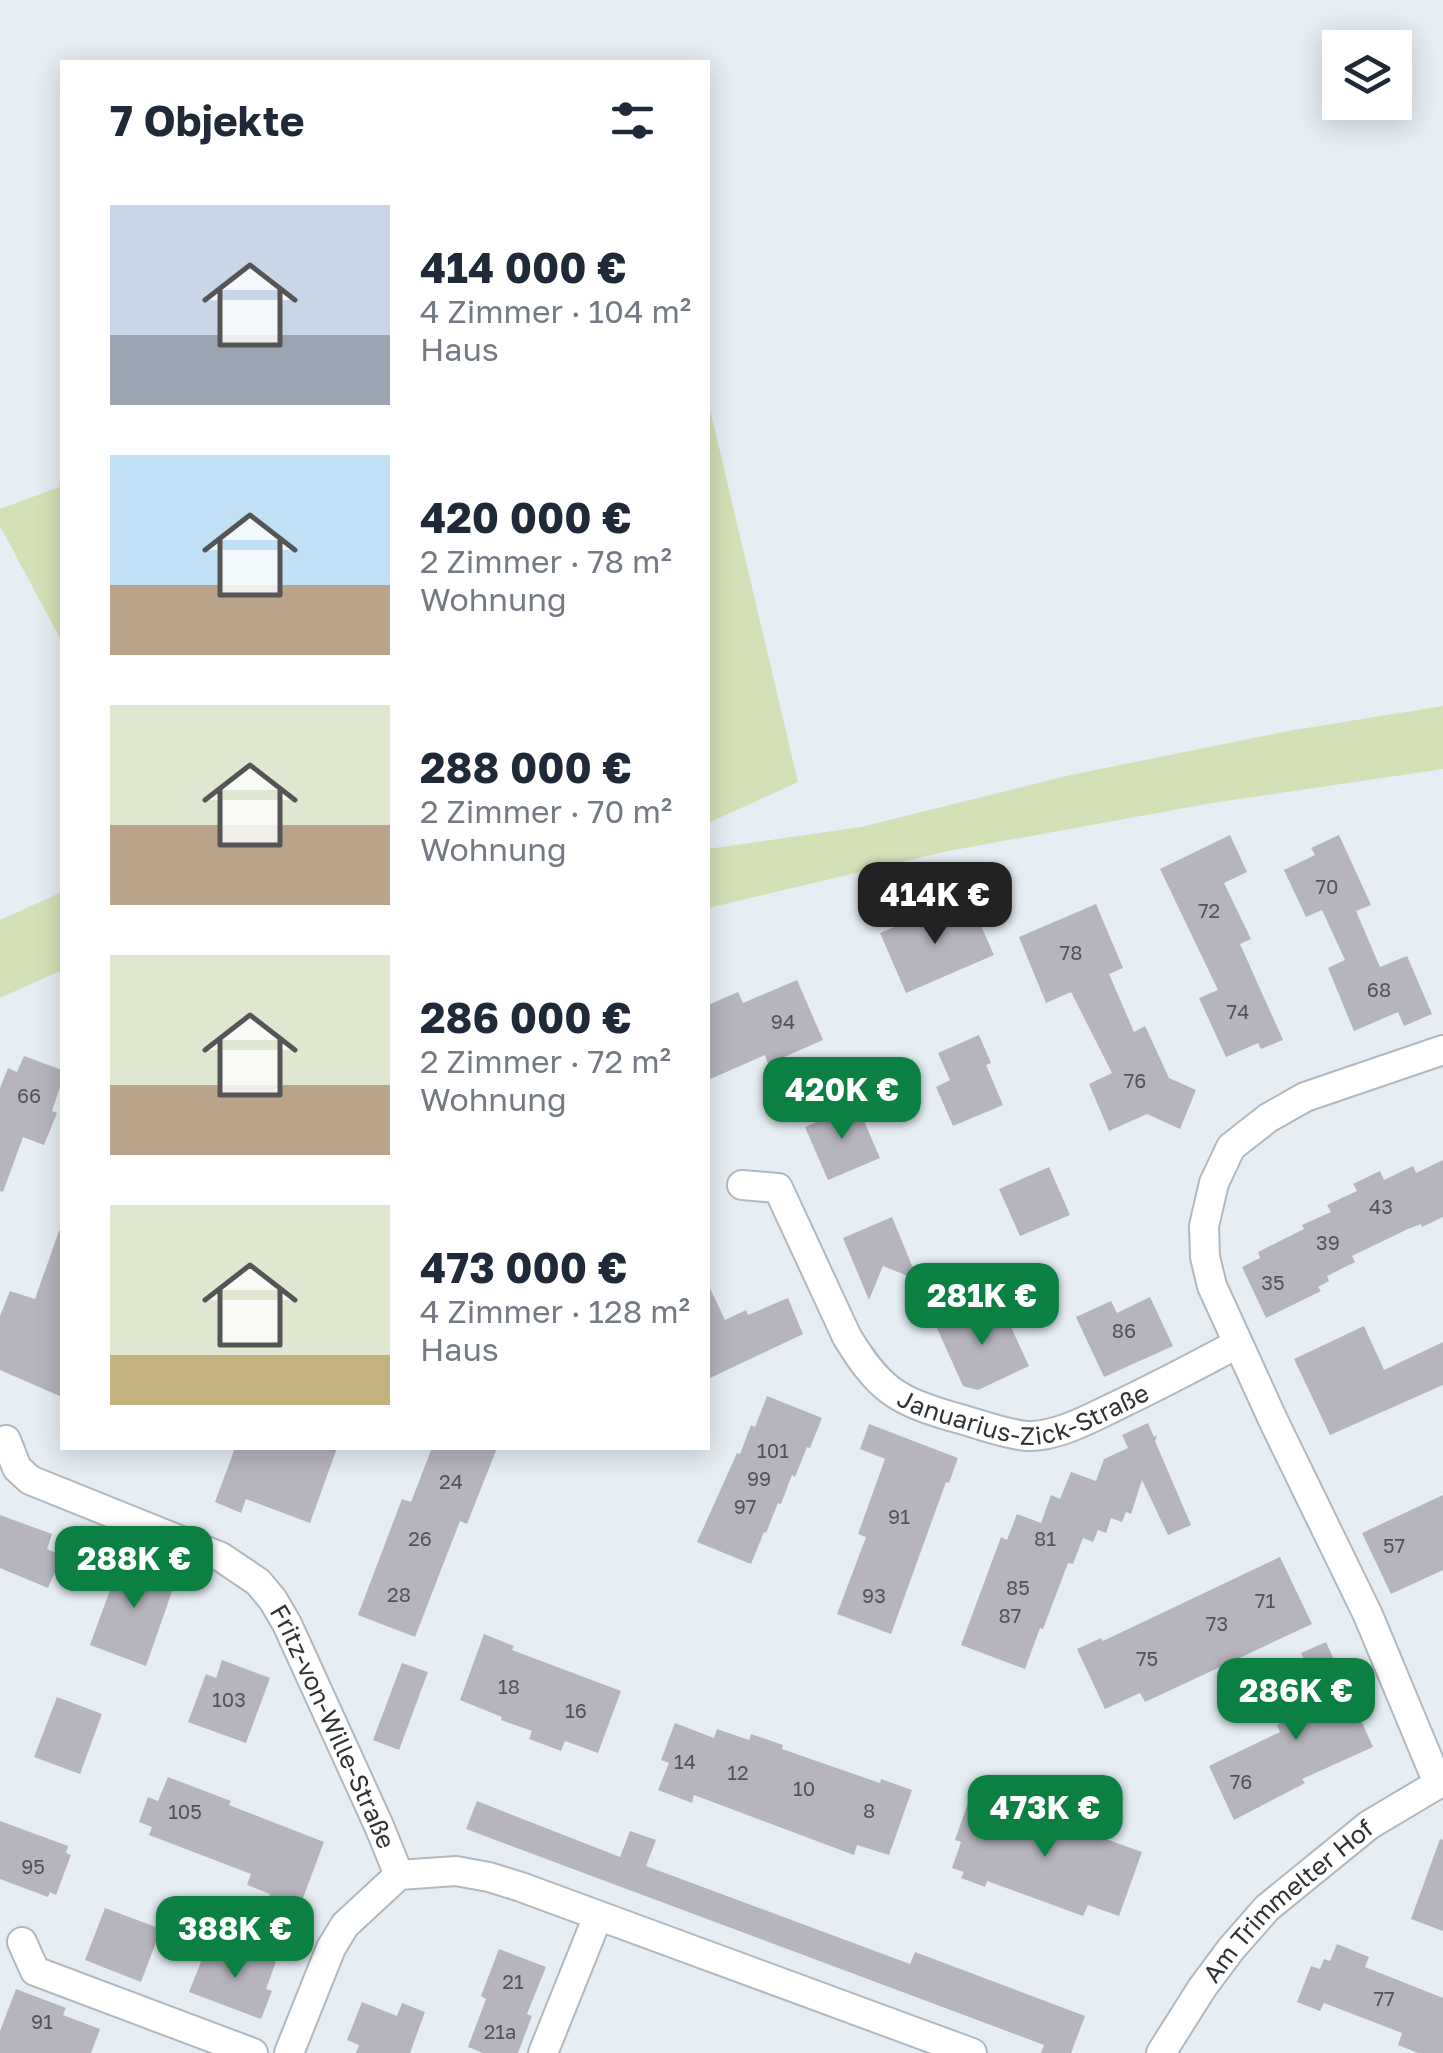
<!DOCTYPE html>
<html lang="de">
<head>
<meta charset="utf-8">
<style>
	body { margin:0; font-family:"Golos Text",sans-serif; background:#f2f2f3; color:#1f2937; height:100vh; display:flex; flex-direction:column; font-size:38px; white-space:nowrap }
	* { box-sizing:border-box; margin:0 }
	p { font-size:32px; color:#747a83 }
	.icon { flex:none; width:55px; height:55px; fill:none; stroke:currentColor; stroke-width:2; stroke-linecap:round; stroke-linejoin:round }
	.map { position:relative; flex:1; overflow:hidden }
	.side { position:absolute; left:60px; top:60px; width:650px; height:1390px; display:flex; flex-direction:column; background:#fff; border-radius:0px; box-shadow:0 5px 25px #0003 }
	.side>* { flex:none }
	.fabs { position:absolute; left:1322px; top:30px; display:grid; gap:20px }
	.fabs a { display:grid; place-items:center; width:90px; height:90px; border-radius:0px; background:#fff; box-shadow:0 5px 25px #0003; font-size:50px }
	.price { position:absolute; translate:-50% -85px; padding:0 22px; border-radius:20px; background:#0b8043; color:#fff; font-size:32px; line-height:65px; filter:drop-shadow(0 2px 5px #0008) }
	.price::after { content:''; position:absolute; left:50%; top:60px; width:30px; height:22px; margin-left:-15px; background:inherit; clip-path:polygon(0 0,100% 0,50% 100%) }
	.price.selected { background:#222; color:#fff }
	ul { padding:0; list-style:none }
	li { display:flex; align-items:center; gap:30px; height:250px; padding:0 50px }
	li span { display:grid; place-items:center; flex:none; width:280px; height:200px; border-radius:0px; color:#555 }
	li>.icon { margin-inline-start:auto }
	span .icon { width:120px; height:120px; fill:#fffc; stroke-width:1 }
	li b { font-size:42px }
	h2 { display:flex; justify-content:space-between; align-items:center; height:120px; padding:0 50px; font-size:42px }
	.map>svg:first-child { display:block }
	.green { fill:#d4e0b5 }
	.building { fill:#b6b5be }
	.lines { fill:none; stroke-linecap:round; stroke-linejoin:round }
	.street-casing { stroke:#b1b8be; stroke-width:32 }
	.street { stroke:#fff; stroke-width:28 }
	.labels { text-anchor:middle; stroke-width:8; stroke-linejoin:round; paint-order:stroke }
	.number-label { font-size:20px; fill:#525457 }
	.street-label { font-size:25px; fill:#303335; stroke:#f6fbfe }
</style>
</head>
<body>
<div class="map">
<svg width="1443" height="2053" viewBox="0 0 1443 2053">
	<rect width="100%" height="100%" fill="#e6eef4"/>
	<g class="green">
		<polygon points="708,401 798,782 708,823"/>
		<polygon points="62,486 62,642 0,526 0,509"/>
		<polygon points="1443,706 1443,769 1212,803 948,851 708,908 708,849 861,827 1066,776 1288,731"/>
		<polygon points="62,892 62,970 0,998 0,920"/>
	</g>
	<g class="building">
		<polygon points="1230,835 1247,872 1224,883 1251,939 1240,944 1283,1040 1261,1049 1258,1043 1226,1057 1199,998 1218,990 1160,869"/>
		<polygon points="1339,835 1371,905 1356,911 1380,967 1407,956 1432,1014 1404,1026 1398,1012 1354,1031 1328,968 1345,960 1322,910 1306,917 1284,870 1315,855 1311,848"/>
		<polygon points="1096,904 1123,968 1109,974 1134,1032 1145,1026 1169,1078 1196,1090 1180,1129 1147,1114 1109,1131 1089,1084 1112,1073 1071,992 1046,1003 1019,937"/>
		<polygon points="947,905 953,919 974,910 994,955 906,993 880,933"/>
		<polygon points="797,980 823,1040 768,1064 765,1055 708,1080 708,1005 738,992 743,1003"/>
		<polygon points="979,1035 991,1063 986,1065 1003,1105 953,1126 936,1087 950,1080 938,1053"/>
		<polygon points="24,1056 62,1070 62,1081 52,1111 57,1113 44,1145 23,1137 3,1192 0,1191 0,1088 8,1068 17,1072"/>
		<polygon points="857,1105 880,1158 828,1180 805,1127"/>
		<polygon points="1443,1160 1443,1217 1422,1227 1421,1224 1408,1229 1352,1256 1355,1262 1327,1276 1329,1281 1318,1287 1321,1291 1266,1318 1242,1267 1260,1258 1258,1252 1304,1229 1302,1225 1331,1212 1327,1205 1357,1191 1353,1184 1380,1171 1384,1180 1413,1166 1416,1173"/>
		<polygon points="1049,1167 1070,1215 1020,1236 999,1189"/>
		<polygon points="892,1217 918,1280 883,1266 869,1300 843,1238"/>
		<polygon points="59,1231 62,1232 62,1397 0,1370 0,1316 10,1291 35,1299"/>
		<polygon points="708,1284 725,1320 746,1310 748,1315 788,1298 803,1334 708,1379"/>
		<polygon points="1150,1297 1173,1346 1104,1377 1076,1317 1111,1301 1117,1313"/>
		<polygon points="1002,1308 1029,1366 978,1390 963,1386 936,1326 966,1309 972,1322"/>
		<polygon points="1364,1326 1384,1370 1443,1342 1443,1385 1330,1435 1294,1359"/>
		<polygon points="767,1396 822,1418 810,1448 807,1447 795,1477 792,1475 781,1504 778,1503 766,1533 764,1532 751,1564 697,1542 737,1453 740,1454 751,1425 755,1427"/>
		<polygon points="1148,1423 1154,1437 1157,1435 1155,1441 1191,1525 1168,1535 1142,1480 1131,1514 1126,1512 1122,1522 1111,1518 1106,1533 1098,1530 1093,1542 1083,1538 1073,1564 1068,1563 1043,1629 1040,1628 1025,1669 961,1645 1001,1537 1007,1540 1017,1514 1041,1523 1051,1495 1060,1499 1071,1472 1096,1481 1104,1459 1128,1448 1122,1435"/>
		<polygon points="869,1424 958,1458 949,1483 946,1482 891,1634 837,1614 866,1537 858,1534 885,1459 860,1449"/>
		<polygon points="235,1448 337,1448 310,1523 246,1499 241,1513 215,1502"/>
		<polygon points="432,1448 497,1448 467,1524 460,1521 415,1637 358,1615 402,1499 411,1502"/>
		<polygon points="1443,1495 1443,1570 1391,1594 1362,1533"/>
		<polygon points="0,1515 52,1534 47,1549 62,1556 48,1588 0,1568"/>
		<polygon points="122,1557 177,1577 146,1666 90,1645"/>
		<polygon points="1280,1557 1312,1624 1145,1702 1140,1693 1105,1709 1077,1649 1101,1638 1103,1641"/>
		<polygon points="484,1634 514,1646 512,1650 621,1691 598,1753 565,1741 561,1751 529,1739 532,1731 501,1720 502,1717 460,1700"/>
		<polygon points="1326,1642 1373,1747 1302,1779 1305,1783 1234,1820 1209,1766 1280,1732 1277,1725 1284,1721 1281,1714 1321,1696 1301,1653"/>
		<polygon points="222,1660 270,1678 246,1743 188,1722 206,1674 216,1678"/>
		<polygon points="402,1663 428,1672 399,1750 373,1740"/>
		<polygon points="57,1697 102,1714 80,1774 34,1757"/>
		<polygon points="675,1723 714,1738 717,1729 749,1740 751,1734 783,1745 782,1749 880,1783 881,1779 912,1790 889,1855 857,1845 854,1855 694,1795 692,1803 658,1790 669,1763 661,1760"/>
		<polygon points="168,1777 231,1801 229,1805 324,1842 300,1906 297,1904 292,1918 265,1908 270,1894 247,1885 251,1874 149,1835 152,1827 139,1822 148,1797 158,1801"/>
		<polygon points="969,1800 1012,1816 1019,1812 1045,1821 1046,1817 1059,1823 1070,1813 1075,1828 1142,1852 1119,1916 1088,1905 1083,1916 987,1881 985,1887 961,1878 964,1872 952,1868 961,1842 955,1840"/>
		<polygon points="477,1801 620,1857 630,1831 656,1840 646,1866 910,1964 915,1952 1085,2016 1071,2053 1041,2053 1044,2045 466,1829"/>
		<polygon points="0,1821 68,1846 66,1853 71,1855 56,1895 50,1892 48,1897 0,1879"/>
		<polygon points="1440,1839 1443,1840 1443,1931 1411,1919"/>
		<polygon points="105,1908 161,1929 141,1982 85,1960"/>
		<polygon points="1337,1944 1369,1957 1365,1967 1443,1998 1443,2053 1418,2053 1398,2045 1402,2033 1324,2003 1320,2011 1297,2002 1311,1966 1320,1969 1324,1959 1330,1961"/>
		<polygon points="241,1948 276,1962 266,1989 272,1991 261,2019 189,1992 206,1949 236,1960"/>
		<polygon points="499,1949 546,1967 527,2014 532,2016 518,2053 483,2053 468,2047 486,1999 481,1996"/>
		<polygon points="16,1989 66,2008 63,2015 100,2029 91,2053 0,2053 0,2031"/>
		<polygon points="362,2002 397,2016 402,2003 425,2012 410,2053 356,2053 359,2045 347,2040"/>
	</g>
	<g class="lines">
		<g class="street-casing">
			<g id="street">
				<path id="s1" d="M742,1185l36,3 69,149c32,52 48,63 106,80 24,6 50,17 74,19 29,1 62,-17 87,-29 42,-20 82,-41 123,-63"/>
				<path id="s2" d="M6,1440l11,28 13,12 191,77 37,25 15,18 14,24 92,202 20,49"/>
				<polyline points="1438,1783 1368,1615 1274,1422 1212,1286 1205,1257 1204,1226 1214,1183 1231,1147 1268,1118 1305,1097 1443,1050"/>
				<polyline points="22,1942 35,1971 253,2053"/>
				<polyline points="289,2053 331,1948 345,1925 399,1875 456,1871 489,1877 521,1887 972,2053"/>
				<polyline points="543,2053 598,1916"/>
				<path id="s3" d="M1161,2053l41,-65 29,-39 36,-41 102,-83 74,-44"/>
			</g>
		</g>
		<use href="#street" class="street"/>
	</g>
	<g class="labels">
		<g class="number-label">
			<text x="1327" y="894">70</text>
			<text x="1209" y="918">72</text>
			<text x="1071" y="960">78</text>
			<text x="1379" y="997">68</text>
			<text x="1238" y="1019">74</text>
			<text x="783" y="1029">94</text>
			<text x="1135" y="1088">76</text>
			<text x="29" y="1103">66</text>
			<text x="1381" y="1214">43</text>
			<text x="1328" y="1250">39</text>
			<text x="1273" y="1290">35</text>
			<text x="1124" y="1338">86</text>
			<text x="773" y="1458">101</text>
			<text x="759" y="1486">99</text>
			<text x="451" y="1489">24</text>
			<text x="745" y="1514">97</text>
			<text x="899" y="1524">91</text>
			<text x="420" y="1546">26</text>
			<text x="1045" y="1546">81</text>
			<text x="1394" y="1553">57</text>
			<text x="1018" y="1595">85</text>
			<text x="399" y="1602">28</text>
			<text x="874" y="1603">93</text>
			<text x="1265" y="1608">71</text>
			<text x="1010" y="1623">87</text>
			<text x="1217" y="1631">73</text>
			<text x="1147" y="1666">75</text>
			<text x="509" y="1694">18</text>
			<text x="229" y="1707">103</text>
			<text x="576" y="1718">16</text>
			<text x="685" y="1769">14</text>
			<text x="738" y="1780">12</text>
			<text x="1241" y="1789">76</text>
			<text x="804" y="1796">10</text>
			<text x="869" y="1818">8</text>
			<text x="185" y="1819">105</text>
			<text x="33" y="1874">95</text>
			<text x="513" y="1989">21</text>
			<text x="1384" y="2006">77</text>
			<text x="42" y="2029">91</text>
			<text x="500" y="2039">21a</text>
		</g>
		<g class="street-label">
			<text dy="9" stroke="none"><textPath href="#s1" startOffset="412">Januarius-Zick-Straße</textPath></text>
			<text dy="9" stroke="none"><textPath href="#s2" startOffset="462">Fritz-von-Wille-Straße</textPath></text>
			<text dy="9" stroke="none"><textPath href="#s3" startOffset="200">Am Trimmelter Hof</textPath></text>
		</g>
	</g>
</svg>
<div class="fabs">
<a><svg class="icon" aria-label="layers" viewBox="0 0 24 24"><path d="M12 4l9 5-9 5-9-5zM3 14l9 5 9-5"/></svg></a>
</div>
<b class="price selected" style="left:935px;top:947px">414K €</b>
<b class="price" style="left:842px;top:1142px">420K €</b>
<b class="price" style="left:982px;top:1348px">281K €</b>
<b class="price" style="left:134px;top:1611px">288K €</b>
<b class="price" style="left:1296px;top:1743px">286K €</b>
<b class="price" style="left:1045px;top:1860px">473K €</b>
<b class="price" style="left:235px;top:1981px">388K €</b>
<section class="side">
<h2>7 Objekte<svg class="icon" aria-label="filters" viewBox="0 0 24 24"><path d="M4 7h16M4 17h16"/><circle cx="9" cy="7" r="2"/><circle cx="15" cy="17" r="2"/></svg></h2>
<ul>
<li><span style="background:linear-gradient(#c9d6e8 65%,#9aa5b1 0)"><svg class="icon" aria-label="home" viewBox="0 0 24 24"><path d="M3 11l9-7 9 7M6 9v11h12V9"/></svg></span><div><b>414 000 €</b><p>4 Zimmer · 104 m²</p><p>Haus</p></div></li>
<li><span style="background:linear-gradient(#bfe0f5 65%,#b9a48a 0)"><svg class="icon" aria-label="home" viewBox="0 0 24 24"><path d="M3 11l9-7 9 7M6 9v11h12V9"/></svg></span><div><b>420 000 €</b><p>2 Zimmer · 78 m²</p><p>Wohnung</p></div></li>
<li><span style="background:linear-gradient(#dfe7d0 60%,#b9a48a 0)"><svg class="icon" aria-label="home" viewBox="0 0 24 24"><path d="M3 11l9-7 9 7M6 9v11h12V9"/></svg></span><div><b>288 000 €</b><p>2 Zimmer · 70 m²</p><p>Wohnung</p></div></li>
<li><span style="background:linear-gradient(#dfe7d0 65%,#b9a48a 0)"><svg class="icon" aria-label="home" viewBox="0 0 24 24"><path d="M3 11l9-7 9 7M6 9v11h12V9"/></svg></span><div><b>286 000 €</b><p>2 Zimmer · 72 m²</p><p>Wohnung</p></div></li>
<li><span style="background:linear-gradient(#dfe7d0 75%,#c2b280 0)"><svg class="icon" aria-label="home" viewBox="0 0 24 24"><path d="M3 11l9-7 9 7M6 9v11h12V9"/></svg></span><div><b>473 000 €</b><p>4 Zimmer · 128 m²</p><p>Haus</p></div></li>
</ul>
</section>
</div>
</body>
</html>
